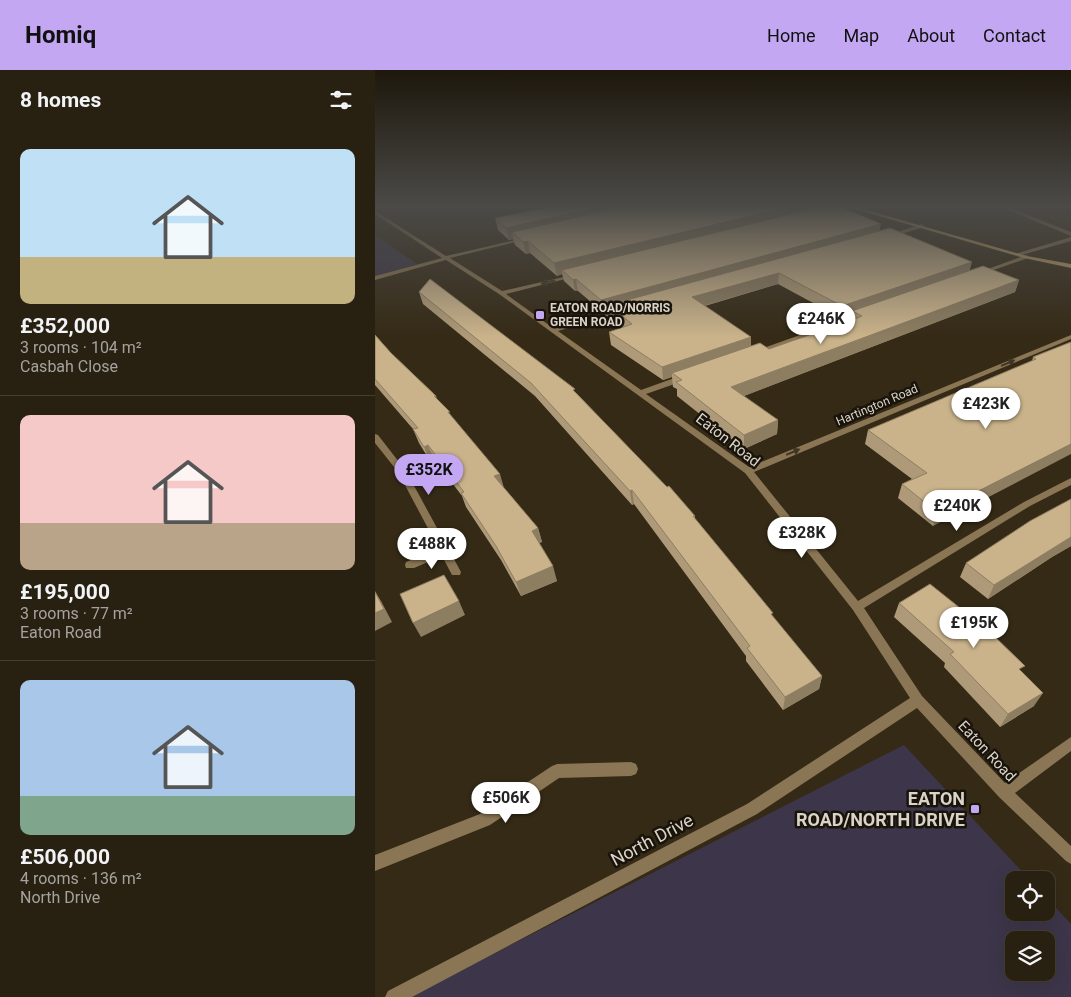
<!DOCTYPE html>
<html lang="en">
<head>
<meta charset="utf-8">
<style>
	body { margin:0; font-family:Roboto,sans-serif; background:#342d1e; color:#f1f3f6; height:100vh; display:flex; flex-direction:column; font-size:19px; white-space:nowrap }
	* { box-sizing:border-box; margin:0 }
	p { font-size:16px; color:#a5a39f }
	.icon { flex:none; width:28px; height:28px; fill:none; stroke:currentColor; stroke-width:2; stroke-linecap:round; stroke-linejoin:round }
	.map { position:relative; flex:1; overflow:hidden }
	.panel { display:flex; flex-direction:column; background:#282010; width:375px }
	.panel>* { flex:none }
	.fabs { position:absolute; left:630px; top:801px; display:grid; gap:10px }
	.fabs a { display:grid; place-items:center; width:50px; height:50px; border-radius:10px; background:#282010; box-shadow:0 5px 20px #0002,0 0 0 1px #443e30; font-size:25px }
	.price { position:absolute; translate:-50% -42px; padding:0 11px; border-radius:18px; background:#fff; color:#222; font-size:16px; line-height:32px; filter:drop-shadow(0 1px 2px #0008) }
	.price::after { content:''; position:absolute; left:50%; top:30px; width:15px; height:11px; margin-left:-8px; background:inherit; clip-path:polygon(0 0,100% 0,50% 100%) }
	.price.current { background:#c3a7f2; color:#111 }
	ul { padding:0; list-style:none }
	li { display:grid; align-content:center; gap:10px; height:265px; padding:0 20px }
	li+li { border-top:1px solid #443e30 }
	li span { display:grid; place-items:center; height:155px; border-radius:10px; color:#555 }
	li>.icon { margin-inline-start:auto }
	span .icon { width:90px; height:90px; fill:#fffc; stroke-width:1 }
	li b { font-size:21px }
	h2 { display:flex; justify-content:space-between; align-items:center; height:60px; padding:0 20px; font-size:21px }
	header { display:flex; align-items:center; gap:30px; box-sizing:border-box; height:70px; padding:0 25px; background:#c3a7f2; color:#111 }
	header strong { font-size:24px }
	nav { display:flex; gap:28px; margin-inline-start:auto; font-size:18px }
	main { display:flex; flex:1; min-height:0 }
	.map>svg:first-child { display:block }
	.built { fill:#3e3015 }
	.green { fill:#3d364a; fill-rule:evenodd }
	.lines { fill:none; stroke-linecap:round; stroke-linejoin:round }
	.street { fill:#8a7654; fill-rule:evenodd }
	.secondary { fill:#bf9f69; fill-rule:evenodd }
	.wall { fill:#ae9a78; fill-rule:evenodd }
	.shaded-wall { fill:#8d7d61 }
	.building { fill:#cab38b; stroke:#8d7d61 }
	.oneway { fill:#413625 }
	.poi-dot { fill:#c3a7f2; stroke:#19140b; stroke-width:2 }
	.labels { text-anchor:middle; stroke-width:5; stroke-linejoin:round; paint-order:stroke }
	.far-poi-label { font-size:12px; font-weight:bold; fill:#dbd3c7; stroke:#19140b; text-anchor:start }
	.far-street-label { font-size:12px; fill:#dbd3c7; stroke:#19140b }
	.street-label { font-size:15px; fill:#dbd3c7; stroke:#19140b }
	.near-poi-label { font-size:18px; font-weight:bold; fill:#dbd3c7; stroke:#19140b; text-anchor:end }
	.near-street-label { font-size:18px; fill:#dbd3c7; stroke:#19140b }
</style>
</head>
<body>
<header>
<strong>Homiq</strong>
<nav><a>Home</a><a>Map</a><a>About</a><a>Contact</a></nav>
</header>
<main>
<section class="panel">
<h2>8 homes<svg class="icon" aria-label="filters" viewBox="0 0 24 24"><path d="M4 7h16M4 17h16"/><circle cx="9" cy="7" r="2"/><circle cx="15" cy="17" r="2"/></svg></h2>
<ul>
<li><span style="background:linear-gradient(#bfe0f5 70%,#c2b280 0)"><svg class="icon" aria-label="home" viewBox="0 0 24 24"><path d="M3 11l9-7 9 7M6 9v11h12V9"/></svg></span><div><b>£352,000</b><p>3 rooms · 104 m²</p><p>Casbah Close</p></div></li>
<li><span style="background:linear-gradient(#f6c9c9 70%,#b9a48a 0)"><svg class="icon" aria-label="home" viewBox="0 0 24 24"><path d="M3 11l9-7 9 7M6 9v11h12V9"/></svg></span><div><b>£195,000</b><p>3 rooms · 77 m²</p><p>Eaton Road</p></div></li>
<li><span style="background:linear-gradient(#a9c7e8 75%,#7fa58c 0)"><svg class="icon" aria-label="home" viewBox="0 0 24 24"><path d="M3 11l9-7 9 7M6 9v11h12V9"/></svg></span><div><b>£506,000</b><p>4 rooms · 136 m²</p><p>North Drive</p></div></li>
</ul>
</section>
<div class="map">
<svg width="696" height="927" viewBox="0 0 696 927">
	<rect width="100%" height="100%" fill="#352a16"/>
	<polygon class="built" points="647,137 696,137 696,143 687,145 696,149 696,157"/>
	<g class="green">
		<polygon points="0,165 42,194 0,206"/>
		<path d="M529,675l126,135h-16v32h32v-15l25,27v73h-663zM639,870h32v32h-32z"/>
	</g>
	<g class="lines">
		<g class="street">
			<polygon points="626,137 633,137 696,162 696,166"/>
			<polygon points="0,141 71,186 153,167 153,169 75,188 127,221 202,204 202,206 131,224 178,258 248,240 248,242 183,261 266,320 305,306 311,306 311,310 271,324 374,397 696,265 696,269 379,402 483,531 649,432 696,408 696,415 655,436 489,538 547,626 630,713 696,667 696,681 640,723 696,776 696,794 691,791 624,727 542,638 382,744 37,927 10,927 13,921 372,734 535,628 478,540 370,403 124,224 71,190 0,210 0,206 67,188 0,144"/>
			<polygon points="547,154 549,157 513,168 510,166"/>
			<polygon points="696,167 696,171 643,186 640,184"/>
			<polygon points="651,185 653,186 653,188 607,204 602,203"/>
			<polygon points="487,243 490,245 489,246 383,283 377,282"/>
			<polygon points="0,364 3,365 31,401 86,502 85,505 77,505 67,486 39,498 31,498 30,495 31,492 64,479 23,402 0,373"/>
			<polygon points="256,692 261,694 263,699 261,704 256,706 184,708 115,755 0,801 0,785 105,744 177,696 182,694"/>
		</g>
		<polygon class="secondary" points="473,137 481,137 652,186 696,194 696,198 649,188"/>
	</g>
	<g class="wall">
		<path d="M120,148l385,13 90,39 49,10 -4,12 -271,104 34,24 -1,14 -33,15 -67,-53v-7l-4,-2 -1,-10 -9,3 -52,-35 -2,-13 13,-4 -12,-10 -1,-8 -6,2 -25,-21h-3l-11,-10 -2,-7 -5,2 -27,-23 -4,1 -11,-9 -2,-6 -4,1 -11,-10zM403,214l63,34 10,-4 -1,7 -81,28 -18,-3 -46,-40z"/>
		<polygon points="44,222 201,323 320,446 320,449 398,547 447,606 444,619 408,640 371,591 371,586 259,434 257,435 160,326 48,234"/>
		<polygon points="0,265 16,283 61,326 62,329 77,347 129,418 163,458 167,472 164,473 182,511 146,526 126,490 91,437 87,426 59,389 55,391 44,373 38,359 0,315"/>
		<polygon points="696,272 558,456 523,428 527,414 537,409 490,374 493,360 657,291 658,287"/>
		<polygon points="696,429 696,476 677,487 613,529 585,507 591,493"/>
		<polygon points="524,533 659,636 625,657 569,597 570,593 519,547"/>
	</g>
	<g class="shaded-wall">
		<polygon points="224,137 249,137 137,162 138,169 134,170 131,158"/>
		<polygon points="414,137 454,137 187,200 187,204 182,206 179,193"/>
		<polygon points="506,154 504,164 234,235 234,240 228,242 226,230"/>
		<polygon points="153,171 155,183 151,184 148,172"/>
		<polygon points="597,192 594,203 477,241 476,244 466,248 467,236"/>
		<polygon points="404,203 403,214 318,239 317,227"/>
		<polygon points="201,209 203,221 200,221 198,210"/>
		<polygon points="644,210 640,222 356,331 356,317"/>
		<polygon points="376,267 376,280 297,303 297,307 288,310 287,297"/>
		<polygon points="403,350 402,364 369,379 369,365"/>
		<polygon points="696,374 696,384 558,456 562,442"/>
		<polygon points="53,375 59,389 55,391 49,377"/>
		<polygon points="125,404 129,418 119,406"/>
		<polygon points="257,420 259,434 257,435 255,421"/>
		<polygon points="163,458 167,472 161,475 157,461"/>
		<polygon points="696,467 696,476 677,487 613,529 619,515"/>
		<polygon points="178,496 182,511 146,526 141,512"/>
		<polygon points="0,521 6,531 17,552 0,561"/>
		<polygon points="84,531 90,545 46,567 38,553"/>
		<polygon points="447,606 444,619 408,640 410,627"/>
		<polygon points="668,623 659,636 625,657 633,644"/>
	</g>
	<g class="building">
		<polygon points="176,137 224,137 131,158 120,148"/>
		<polygon points="247,137 414,137 179,193 153,171 148,172 137,162"/>
		<polygon points="445,137 466,137 506,154 226,230 201,209 198,210 187,200"/>
		<polygon points="515,158 597,192 467,236 404,203 317,227 376,267 287,297 234,262 257,254 234,235"/>
		<polygon points="608,196 644,210 356,317 403,350 369,365 301,312 307,310 297,303 385,273 394,279 477,250 487,246 477,241"/>
		<polygon points="55,209 200,319 198,320 292,417 294,416 320,446 318,446 398,543 396,544 447,606 410,627 372,578 375,576 257,420 255,421 156,313 44,222"/>
		<polygon points="0,265 16,283 61,326 59,326 75,342 73,342 125,404 119,406 163,458 157,461 178,496 141,512 121,476 86,423 89,422 53,375 49,377 38,359 43,358 0,309"/>
		<polygon points="696,272 696,374 562,442 527,414 552,403 493,360 661,289 658,287"/>
		<polygon points="696,429 696,467 619,515 591,493 655,451"/>
		<polygon points="69,505 84,531 38,553 25,524"/>
		<polygon points="555,514 615,562 650,596 644,599 668,623 633,644 575,584 579,582 524,533"/>
		<polygon points="0,522 9,539 0,543"/>
	</g>
	<defs><path id="oneway-solid" d="M-6-.8H1V-3.2L6.5 0L1 3.2V.8H-6Z" transform="scale(1.25)"/></defs>
	<g class="oneway">
		<use href="#oneway-solid" transform="translate(173 212) rotate(166)"/>
		<use href="#oneway-solid" transform="translate(633 293) rotate(-23)"/>
		<use href="#oneway-solid" transform="translate(418 382) rotate(-23)"/>
	</g>
	<linearGradient id="sky" x2="0" y2="1"><stop stop-color="#1d170c"/><stop offset="0.51" stop-color="#4b4a47"/><stop offset="1" stop-color="#4b4a47" stop-opacity="0"/></linearGradient>
	<rect width="696" height="267" fill="url(#sky)"/>
	<g class="poi-dot">
		<rect x="160" y="240" width="10" height="10" rx="2.5"/>
		<rect x="595" y="734" width="10" height="10" rx="2.5"/>
	</g>
	<g class="labels">
		<g class="far-poi-label">
			<text x="175" y="242">EATON ROAD/NORRIS<tspan x="175" dy="14">GREEN ROAD</tspan></text>
		</g>
		<g class="far-street-label">
			<text transform="translate(502 335) rotate(-23)" y="4">Hartington Road</text>
		</g>
		<g class="street-label">
			<text transform="translate(353 370) rotate(38)" y="5">Eaton Road</text>
			<text transform="translate(612 681) rotate(47)" y="5">Eaton Road</text>
		</g>
		<g class="near-poi-label">
			<text x="590" y="735">EATON<tspan x="590" dy="21">ROAD/NORTH DRIVE</tspan></text>
		</g>
		<g class="near-street-label">
			<text transform="translate(277 770) rotate(-28)" y="6">North Drive</text>
		</g>
	</g>
</svg>
<div class="fabs">
<a><svg class="icon" aria-label="locate" viewBox="0 0 24 24"><circle cx="12" cy="12" r="6"/><path d="M12 2v4M12 18v4M2 12h4M18 12h4"/></svg></a>
<a><svg class="icon" aria-label="layers" viewBox="0 0 24 24"><path d="M12 4l9 5-9 5-9-5zM3 14l9 5 9-5"/></svg></a>
</div>
<b class="price" style="left:446px;top:275px">£246K</b>
<b class="price" style="left:611px;top:360px">£423K</b>
<b class="price current" style="left:54px;top:426px">£352K</b>
<b class="price" style="left:582px;top:462px">£240K</b>
<b class="price" style="left:427px;top:489px">£328K</b>
<b class="price" style="left:57px;top:500px">£488K</b>
<b class="price" style="left:599px;top:579px">£195K</b>
<b class="price" style="left:131px;top:754px">£506K</b>
</div>
</main>
</body>
</html>
